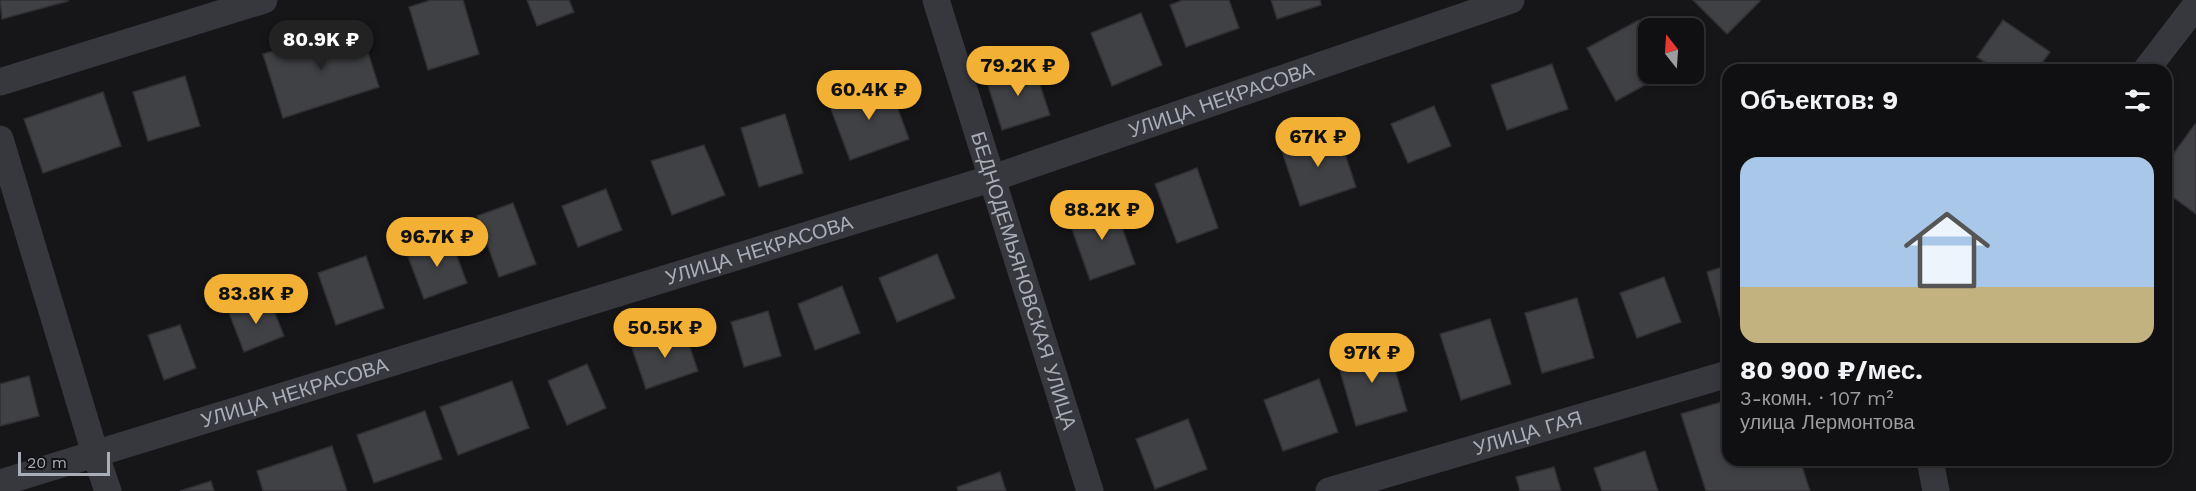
<!DOCTYPE html>
<html lang="ru">
<head>
<meta charset="utf-8">
<style>
	body { margin:0; font-family:"Work Sans",sans-serif; background:#19191b; color:#f1f3f6; height:100vh; display:flex; flex-direction:column; font-size:22px; white-space:nowrap }
	* { box-sizing:border-box; margin:0 }
	p { font-size:20px; color:#9c9d9f }
	.icon { flex:none; width:33px; height:33px; fill:none; stroke:currentColor; stroke-width:2; stroke-linecap:round; stroke-linejoin:round }
	.map { position:relative; flex:1; overflow:hidden }
	.details { position:absolute; left:1722px; top:64px; width:450px; height:402px; display:flex; flex-direction:column; background:#101012; border-radius:18px; box-shadow:0 3px 9px #0003,0 0 0 2px #303032 }
	.details>* { flex:none }
	.needle { width:39px; rotate:343deg }
	.tools { position:absolute; left:1638px; top:18px; display:grid; gap:12px }
	.tools a { display:grid; place-items:center; width:66px; height:66px; border-radius:12px; background:#101012; box-shadow:0 3px 9px #0003,0 0 0 2px #303032; font-size:30px }
	.scale { position:absolute; left:18px; bottom:15px; width:92px; box-sizing:border-box; padding-left:6px; border:3px solid #a8adb8; border-top:0; font-size:16px; line-height:21px; white-space:nowrap; color:#a8adb8; -webkit-text-stroke:4px #111113; paint-order:stroke }
	.price { position:absolute; translate:-50% -51px; padding:0 14px; border-radius:21px; background:#f2b134; color:#111; font-size:20px; line-height:39px; filter:drop-shadow(0 2px 3px #0008) }
	.price::after { content:''; position:absolute; left:50%; top:36px; width:18px; height:14px; margin-left:-9px; background:inherit; clip-path:polygon(0 0,100% 0,50% 100%) }
	.price.selected { background:#222; color:#fff }
	ul { padding:0; list-style:none }
	li { display:grid; align-content:center; gap:12px; height:318px; padding:0 18px }
	li+li { border-top:2px solid #303032 }
	li span { display:grid; place-items:center; height:186px; border-radius:18px; color:#555 }
	li>.icon { margin-inline-start:auto }
	span .icon { width:108px; height:108px; fill:#fffc; stroke-width:1 }
	li b { font-size:26px }
	h2 { display:flex; justify-content:space-between; align-items:center; height:72px; padding:0 18px; font-size:26px }
	.map>svg:first-child { display:block }
	.building { fill:#404145; stroke:#303034; stroke-width:1.5 }
	.lines { fill:none; stroke-linecap:round; stroke-linejoin:round }
	.minor { stroke:#37383d; stroke-width:27 }
	.labels { text-anchor:middle; stroke-width:4.5; stroke-linejoin:round; paint-order:stroke }
	.street-label { font-size:20px; fill:#a8adb8; stroke:#111113 }
</style>
</head>
<body>
<div class="map">
<svg width="2196" height="491" viewBox="0 0 2196 491">
	<rect width="100%" height="100%" fill="#161618"/>
	<g class="building">
		<polygon points="0,0 67,0 68,1 2,19"/>
		<polygon points="431,0 463,0 479,54 428,70 409,7"/>
		<polygon points="527,0 569,0 574,12 537,26"/>
		<polygon points="1183,0 1229,0 1239,28 1186,47 1170,5"/>
		<polygon points="1271,0 1320,0 1321,5 1277,19"/>
		<polygon points="1693,0 1759,0 1760,1 1727,34"/>
		<polygon points="1141,13 1162,65 1112,86 1091,33"/>
		<polygon points="1639,20 1649,28 1648,74 1665,74 1616,101 1587,48"/>
		<polygon points="2003,20 2050,52 2037,70 1997,70 1977,57"/>
		<polygon points="359,24 379,87 283,118 263,54"/>
		<polygon points="1033,64 1050,115 1002,130 986,79"/>
		<polygon points="1552,64 1568,109 1507,130 1491,85"/>
		<polygon points="185,76 200,126 148,141 133,92"/>
		<polygon points="888,82 909,139 850,160 829,104"/>
		<polygon points="103,92 121,146 43,173 24,119"/>
		<polygon points="1434,106 1451,146 1408,163 1391,124"/>
		<polygon points="785,114 803,173 759,187 741,128"/>
		<polygon points="2195,124 2196,124 2196,214 2166,192 2166,164"/>
		<polygon points="1337,130 1356,187 1300,206 1281,148"/>
		<polygon points="704,145 725,195 672,215 651,161"/>
		<polygon points="1197,168 1218,228 1177,243 1155,184"/>
		<polygon points="606,189 622,230 578,247 562,206"/>
		<polygon points="1113,202 1135,264 1090,280 1068,218"/>
		<polygon points="513,203 536,264 499,277 477,216"/>
		<polygon points="450,238 467,283 424,299 407,254"/>
		<polygon points="937,254 955,298 897,322 879,278"/>
		<polygon points="366,256 384,308 336,325 318,273"/>
		<polygon points="1728,265 1728,315 1720,317 1707,272"/>
		<polygon points="1664,277 1681,322 1637,338 1620,293"/>
		<polygon points="842,286 860,333 815,350 798,304"/>
		<polygon points="269,298 284,336 244,352 229,313"/>
		<polygon points="1577,298 1594,358 1542,373 1525,313"/>
		<polygon points="768,311 781,356 744,367 731,322"/>
		<polygon points="1490,319 1511,384 1461,400 1440,334"/>
		<polygon points="180,325 196,368 164,380 148,335"/>
		<polygon points="684,330 698,371 646,389 632,348"/>
		<polygon points="1387,342 1407,411 1356,426 1336,357"/>
		<polygon points="587,364 606,408 567,425 548,381"/>
		<polygon points="29,376 39,416 0,426 0,384"/>
		<polygon points="1319,379 1338,432 1283,451 1264,400"/>
		<polygon points="512,381 529,428 458,455 440,407"/>
		<polygon points="1728,400 1728,460 1800,460 1810,491 1706,491 1681,414"/>
		<polygon points="425,411 442,459 374,483 357,435"/>
		<polygon points="1188,419 1207,469 1155,489 1136,439"/>
		<polygon points="332,446 347,491 263,491 257,471"/>
		<polygon points="1645,451 1658,491 1602,491 1594,468"/>
		<polygon points="1554,467 1561,491 1520,491 1516,477"/>
		<polygon points="1000,472 1006,491 958,491 957,487"/>
		<polygon points="211,481 214,491 180,491"/>
	</g>
	<g class="lines">
		<g class="minor">
			<path id="s1" d="M936,0l154,491"/>
			<polyline points="2146,70 2196,5"/>
			<polyline points="0,82 264,0"/>
			<polyline points="0,139 95,453 108,491"/>
			<polyline points="1930,460 1936,491"/>
			<path id="s2" d="M0,483l993,-305 518,-178"/>
			<path id="s3" d="M1329,491l399,-117"/>
		</g>
	</g>
	<g class="labels">
		<g class="street-label">
			<text dy="7" stroke="none"><textPath href="#s2" startOffset="1280">УЛИЦА НЕКРАСОВА</textPath></text>
			<text dy="7" stroke="none"><textPath href="#s2" startOffset="794">УЛИЦА НЕКРАСОВА</textPath></text>
			<text dy="7" stroke="none"><textPath href="#s1" startOffset="294">БЕДНОДЕМЬЯНОВСКАЯ УЛИЦА</textPath></text>
			<text dy="7" stroke="none"><textPath href="#s2" startOffset="308">УЛИЦА НЕКРАСОВА</textPath></text>
			<text dy="7" stroke="none"><textPath href="#s3" startOffset="207">УЛИЦА ГАЯ</textPath></text>
		</g>
	</g>
</svg>
<div class="tools">
<a><svg class="needle" viewBox="-14 -14 28 28"><path d="M0-13l5 13h-10z" fill="#e53935"/><path d="M0 13l5-13h-10z" fill="#9c9d9f"/></svg></a>
</div>
<div class="scale">20 m</div>
<b class="price selected" style="left:321px;top:71px">80.9K ₽</b>
<b class="price" style="left:1018px;top:97px">79.2K ₽</b>
<b class="price" style="left:869px;top:121px">60.4K ₽</b>
<b class="price" style="left:1318px;top:168px">67K ₽</b>
<b class="price" style="left:1102px;top:241px">88.2K ₽</b>
<b class="price" style="left:437px;top:268px">96.7K ₽</b>
<b class="price" style="left:256px;top:325px">83.8K ₽</b>
<b class="price" style="left:665px;top:359px">50.5K ₽</b>
<b class="price" style="left:1372px;top:384px">97K ₽</b>
<section class="details">
<h2>Объектов: 9<svg class="icon" aria-label="filters" viewBox="0 0 24 24"><path d="M4 7h16M4 17h16"/><circle cx="9" cy="7" r="2"/><circle cx="15" cy="17" r="2"/></svg></h2>
<ul>
<li><span style="background:linear-gradient(#a9c7e8 70%,#c2b280 0)"><svg class="icon" aria-label="home" viewBox="0 0 24 24"><path d="M3 11l9-7 9 7M6 9v11h12V9"/></svg></span><div><b>80 900 ₽/мес.</b><p>3-комн. · 107 m²</p><p>улица Лермонтова</p></div></li>
</ul>
</section>
</div>
</body>
</html>
